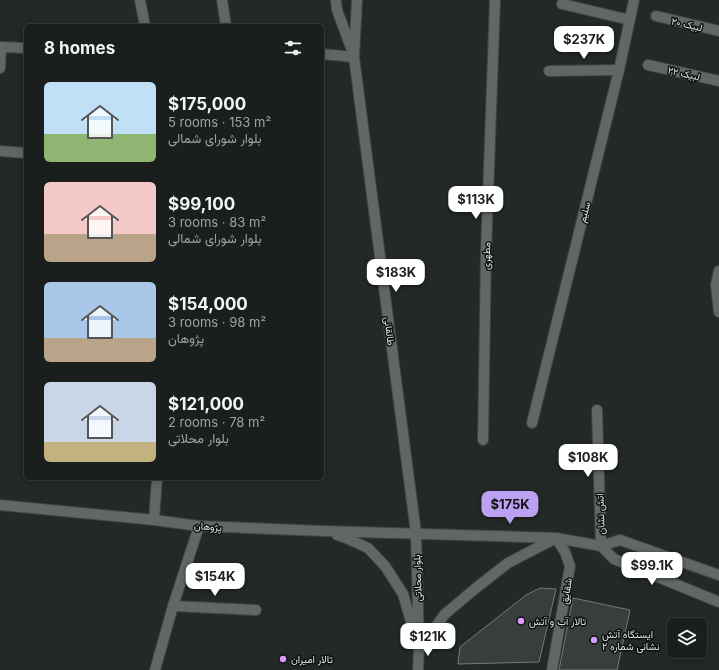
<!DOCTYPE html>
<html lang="en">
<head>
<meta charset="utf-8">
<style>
	body { margin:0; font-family:Inter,Vazirmatn,sans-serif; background:#232726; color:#f1f3f6; height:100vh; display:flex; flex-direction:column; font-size:15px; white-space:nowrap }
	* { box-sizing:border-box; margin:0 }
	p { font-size:13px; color:#9fa2a4 }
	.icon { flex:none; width:22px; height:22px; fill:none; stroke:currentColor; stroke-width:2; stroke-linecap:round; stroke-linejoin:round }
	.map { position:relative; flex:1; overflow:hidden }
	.side { position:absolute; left:24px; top:24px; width:300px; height:456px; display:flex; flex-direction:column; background:#1a1f1d; border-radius:6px; box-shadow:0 2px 10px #0003,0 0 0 1px #383d3b }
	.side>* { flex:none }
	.tools { position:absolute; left:667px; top:618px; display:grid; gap:8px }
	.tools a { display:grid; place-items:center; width:40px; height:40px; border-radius:6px; background:#1a1f1d; box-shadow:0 2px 10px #0003,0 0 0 1px #383d3b; font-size:20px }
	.price { position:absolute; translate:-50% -34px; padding:0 9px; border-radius:8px; background:#fff; color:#222; font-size:13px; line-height:26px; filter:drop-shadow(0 1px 2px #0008) }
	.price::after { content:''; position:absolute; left:50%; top:24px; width:12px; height:9px; margin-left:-6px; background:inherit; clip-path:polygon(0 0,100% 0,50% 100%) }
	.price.current { background:#bca0f2; color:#111 }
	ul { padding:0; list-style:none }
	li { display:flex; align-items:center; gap:12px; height:100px; padding:0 20px }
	li span { display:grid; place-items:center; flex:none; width:112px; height:80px; border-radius:6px; color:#555 }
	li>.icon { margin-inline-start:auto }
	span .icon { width:48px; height:48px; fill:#fffc; stroke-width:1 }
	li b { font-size:17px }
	h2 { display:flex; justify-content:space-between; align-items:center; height:48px; padding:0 20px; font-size:17px }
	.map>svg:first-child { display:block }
	.building { fill:#383e3c; stroke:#737a78 }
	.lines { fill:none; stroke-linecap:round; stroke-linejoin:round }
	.minor-casing { stroke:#404443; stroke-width:12 }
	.tertiary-casing { stroke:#404443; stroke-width:12 }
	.secondary-casing { stroke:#404443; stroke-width:12 }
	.minor { stroke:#616765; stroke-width:10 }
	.tertiary { stroke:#616765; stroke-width:10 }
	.secondary { stroke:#616765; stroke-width:10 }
	.poi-dot { fill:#d89bf8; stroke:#0e1110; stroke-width:1.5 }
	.labels { text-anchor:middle; stroke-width:3; stroke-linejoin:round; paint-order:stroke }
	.street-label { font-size:10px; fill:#e0e4e3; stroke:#0e1110 }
	.poi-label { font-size:10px; fill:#e0e4e3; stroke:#0e1110; text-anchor:start }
</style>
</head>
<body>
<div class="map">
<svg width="719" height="670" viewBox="0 0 719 670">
	<rect width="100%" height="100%" fill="#232927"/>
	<g class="building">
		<polygon points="540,588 556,589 539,662 458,664 460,647 526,595"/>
		<polygon points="573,598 630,610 617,670 559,670"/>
	</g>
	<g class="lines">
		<g class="minor-casing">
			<g id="minor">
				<polyline points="140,0 145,26"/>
				<polyline points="222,0 226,26"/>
				<polyline points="562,4 630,20"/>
				<polyline points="656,16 719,31"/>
				<polyline points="0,47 26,48"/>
				<polyline points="322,54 354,57"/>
				<polyline points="648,65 719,81"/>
				<polyline points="0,68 1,47"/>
				<polyline points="549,71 619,70"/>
				<polyline points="0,151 26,153"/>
				<polyline points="719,271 716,285 719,312"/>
				<polyline points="597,410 601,546"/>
				<polyline points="532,423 619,70 634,0"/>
				<polyline points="483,440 486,252 495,0"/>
				<polyline points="154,520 157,478"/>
				<polyline points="173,606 256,610"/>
				<polyline points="155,670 173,606 199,526"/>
				<polyline points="552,670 570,566 565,552 556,538"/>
			</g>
		</g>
		<g class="tertiary-casing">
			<g id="tertiary">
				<polyline points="336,0 337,10 353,53"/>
				<polyline points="357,0 354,57 416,533"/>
			</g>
		</g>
		<g class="secondary-casing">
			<g id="secondary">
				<polyline points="0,505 154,520 199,526 324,531 556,538 601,546 620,540 719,575"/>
				<polyline points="416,533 419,649 418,670"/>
				<polyline points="337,535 346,538 368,548 385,566 403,594 419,649 445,614 476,588 508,563 556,538"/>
				<polyline points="601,546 614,559 719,602"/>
			</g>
		</g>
		<use href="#minor" class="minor"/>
		<use href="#tertiary" class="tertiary"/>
		<use href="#secondary" class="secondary"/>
	</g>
	<g class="poi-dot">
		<circle cx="521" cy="621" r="4"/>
		<circle cx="594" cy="640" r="4"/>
		<circle cx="283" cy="659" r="4"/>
	</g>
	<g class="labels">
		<g class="street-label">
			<text transform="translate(687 24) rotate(13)" y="4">لبیک ۲۰</text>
			<text transform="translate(684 73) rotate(13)" y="4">لبیک ۲۲</text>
			<text transform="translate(584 212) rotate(-76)" y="4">سلیم</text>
			<text transform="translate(486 256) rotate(-89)" y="4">مطهری</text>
			<text transform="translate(390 331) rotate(83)" y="4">طالقانی</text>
			<text transform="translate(600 514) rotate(-92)" y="4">اتش نشان</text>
			<text transform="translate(208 526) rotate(4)" y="4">پژوهان</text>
			<text transform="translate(417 578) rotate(-92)" y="4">بلوار محلاتی</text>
			<text transform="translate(566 591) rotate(-80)" y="4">شقایق</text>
		</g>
		<g class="poi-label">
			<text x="529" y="625">تالار آب و آتش</text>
			<text x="602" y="638">ایستگاه آتش<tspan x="602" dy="12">نشانی شماره ۲</tspan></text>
			<text x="291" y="663">تالار امیران</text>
		</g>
	</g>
</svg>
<div class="tools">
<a><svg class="icon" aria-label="layers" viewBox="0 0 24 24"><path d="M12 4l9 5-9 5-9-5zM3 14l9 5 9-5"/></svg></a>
</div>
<b class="price" style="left:584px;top:60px">$237K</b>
<b class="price" style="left:476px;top:220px">$113K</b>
<b class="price" style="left:396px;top:293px">$183K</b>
<b class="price" style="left:588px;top:478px">$108K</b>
<b class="price current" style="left:510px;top:525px">$175K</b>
<b class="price" style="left:652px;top:586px">$99.1K</b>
<b class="price" style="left:215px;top:597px">$154K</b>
<b class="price" style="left:428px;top:657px">$121K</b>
<section class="side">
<h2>8 homes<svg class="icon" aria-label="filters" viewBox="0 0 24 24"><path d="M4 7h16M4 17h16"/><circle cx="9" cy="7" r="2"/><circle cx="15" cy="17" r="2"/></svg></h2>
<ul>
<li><span style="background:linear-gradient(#bfe0f5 65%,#8fb573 0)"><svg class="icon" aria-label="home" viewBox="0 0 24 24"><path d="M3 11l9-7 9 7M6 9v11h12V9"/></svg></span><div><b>$175,000</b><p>5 rooms · 153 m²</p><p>بلوار شورای شمالی</p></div></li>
<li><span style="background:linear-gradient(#f6c9c9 65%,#b9a48a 0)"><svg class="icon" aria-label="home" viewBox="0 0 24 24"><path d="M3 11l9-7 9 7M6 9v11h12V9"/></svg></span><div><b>$99,100</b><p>3 rooms · 83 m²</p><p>بلوار شورای شمالی</p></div></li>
<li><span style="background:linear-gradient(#a9c7e8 70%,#b9a48a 0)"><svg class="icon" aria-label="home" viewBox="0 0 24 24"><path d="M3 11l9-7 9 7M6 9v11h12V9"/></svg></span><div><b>$154,000</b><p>3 rooms · 98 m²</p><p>پژوهان</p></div></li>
<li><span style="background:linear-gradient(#c9d6e8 75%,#c2b280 0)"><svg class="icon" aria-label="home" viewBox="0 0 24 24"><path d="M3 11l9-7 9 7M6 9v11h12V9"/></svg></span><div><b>$121,000</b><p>2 rooms · 78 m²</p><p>بلوار محلاتی</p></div></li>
</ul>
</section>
</div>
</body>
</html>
